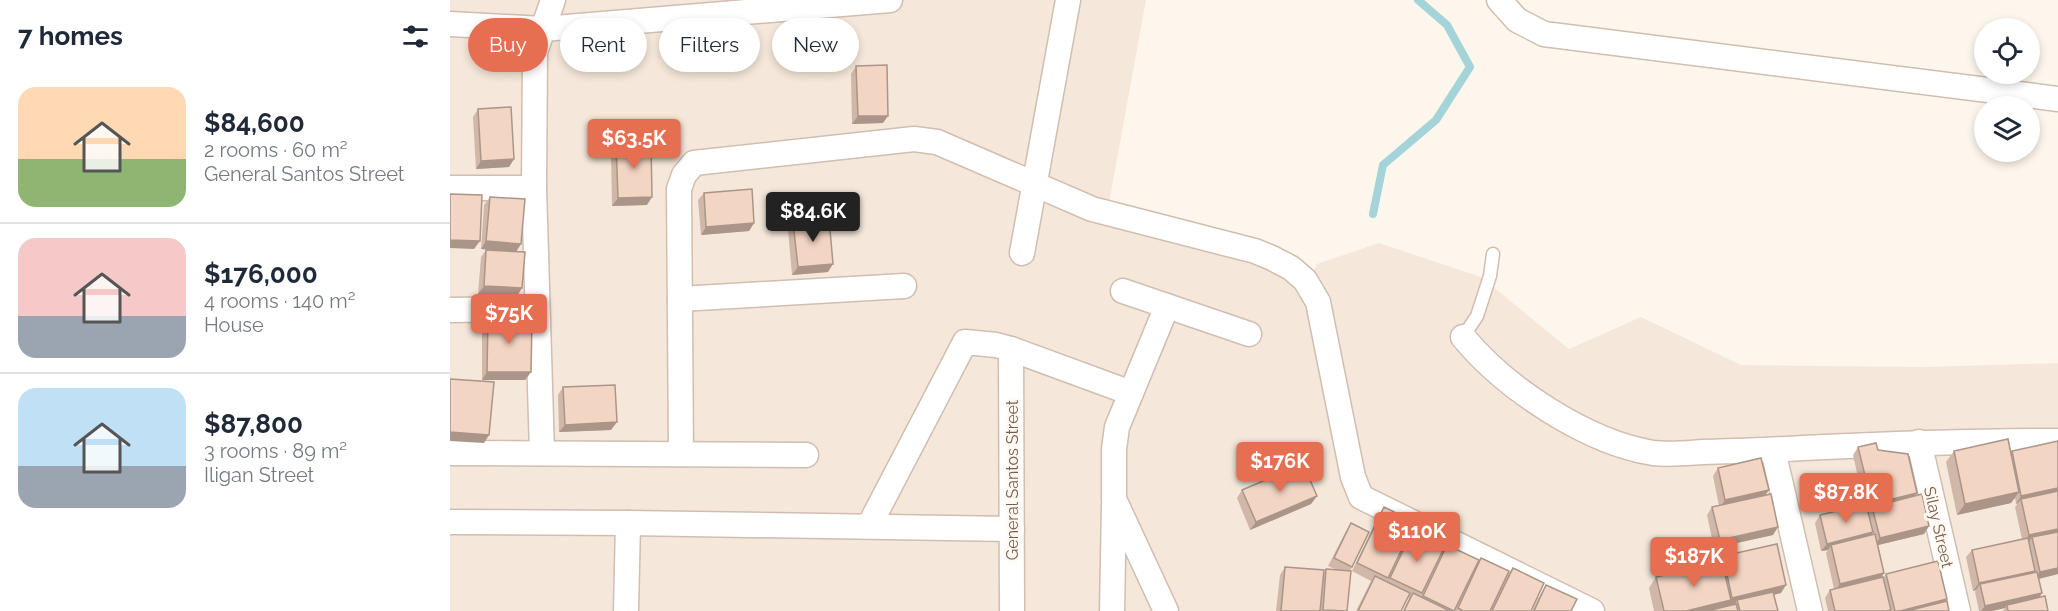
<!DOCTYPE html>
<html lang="en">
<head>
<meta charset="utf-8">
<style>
	body { margin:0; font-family:Raleway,sans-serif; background:#f2f2f3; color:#1f2937; height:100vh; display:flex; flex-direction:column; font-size:22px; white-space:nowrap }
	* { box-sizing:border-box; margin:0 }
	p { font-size:20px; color:#747a83 }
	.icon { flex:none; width:33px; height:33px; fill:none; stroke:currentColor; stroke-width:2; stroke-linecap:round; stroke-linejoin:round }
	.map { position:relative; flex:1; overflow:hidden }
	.sheet { display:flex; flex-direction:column; background:#fff; width:450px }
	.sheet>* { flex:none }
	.hud { position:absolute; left:18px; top:18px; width:570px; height:54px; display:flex; gap:12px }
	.tools { position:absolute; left:1524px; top:18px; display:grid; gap:12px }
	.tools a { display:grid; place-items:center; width:66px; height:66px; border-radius:50%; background:#fff; box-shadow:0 3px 9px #0003; font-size:30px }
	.price { position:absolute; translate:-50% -51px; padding:0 14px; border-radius:6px; background:#e76f51; color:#fff; font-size:20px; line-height:39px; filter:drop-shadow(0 2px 3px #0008) }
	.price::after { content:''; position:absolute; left:50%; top:36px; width:18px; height:14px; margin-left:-9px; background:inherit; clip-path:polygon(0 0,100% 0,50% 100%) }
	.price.on { background:#222; color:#fff }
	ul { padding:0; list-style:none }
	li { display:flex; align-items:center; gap:18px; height:150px; padding:0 18px }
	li+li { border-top:2px solid #e0e1e3 }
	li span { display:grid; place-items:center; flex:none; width:168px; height:120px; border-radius:18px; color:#555 }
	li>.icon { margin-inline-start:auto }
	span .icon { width:72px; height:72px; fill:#fffc; stroke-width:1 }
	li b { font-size:26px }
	h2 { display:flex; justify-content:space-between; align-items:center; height:72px; padding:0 18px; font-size:26px }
	.tag { padding:0 21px; border-radius:27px; background:#fff; box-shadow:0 3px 9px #0003; font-size:21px; line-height:54px }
	.tag.on { background:#e76f51; color:#fff }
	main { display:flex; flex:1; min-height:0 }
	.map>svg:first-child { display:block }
	.residential { fill:#f5e8da }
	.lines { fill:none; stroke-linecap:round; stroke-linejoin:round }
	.stream { stroke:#a5d3da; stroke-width:8 }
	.lane-casing { stroke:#d1beb0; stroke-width:15 }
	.street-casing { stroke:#d1beb0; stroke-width:27 }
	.lane { stroke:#fff; stroke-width:12 }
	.street { stroke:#fff; stroke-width:24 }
	.wall { fill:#d1b7a8 }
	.shaded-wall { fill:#aa9588 }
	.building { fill:#f3d5c3; stroke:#aa9588; stroke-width:1.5 }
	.labels { text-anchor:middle; stroke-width:6; stroke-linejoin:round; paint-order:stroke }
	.street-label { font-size:16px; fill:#7a5c4d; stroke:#fffaf3 }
</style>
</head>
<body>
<main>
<section class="sheet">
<h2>7 homes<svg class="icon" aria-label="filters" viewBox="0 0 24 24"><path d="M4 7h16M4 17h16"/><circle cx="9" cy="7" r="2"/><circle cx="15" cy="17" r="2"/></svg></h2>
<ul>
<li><span style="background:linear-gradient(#ffd9b3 60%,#8fb573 0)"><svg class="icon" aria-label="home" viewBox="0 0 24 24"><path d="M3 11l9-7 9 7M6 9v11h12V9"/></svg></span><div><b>$84,600</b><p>2 rooms · 60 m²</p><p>General Santos Street</p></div></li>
<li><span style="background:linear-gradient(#f6c9c9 65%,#9aa5b1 0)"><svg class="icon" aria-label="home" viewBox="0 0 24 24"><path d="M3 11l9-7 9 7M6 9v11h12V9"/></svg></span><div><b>$176,000</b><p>4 rooms · 140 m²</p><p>House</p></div></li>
<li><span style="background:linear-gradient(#bfe0f5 65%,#9aa5b1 0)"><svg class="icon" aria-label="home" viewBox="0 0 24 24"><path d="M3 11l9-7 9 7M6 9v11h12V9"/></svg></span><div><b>$87,800</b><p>3 rooms · 89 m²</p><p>Iligan Street</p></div></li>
</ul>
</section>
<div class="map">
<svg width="1608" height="611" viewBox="0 0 1608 611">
	<rect width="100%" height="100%" fill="#fdf6ec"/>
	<polygon class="residential" points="0,0 696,0 655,225 809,266 832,277 852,295 867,264 929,243 1031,277 1119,349 1191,317 1291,365 1475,367 1608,363 1608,611 0,611"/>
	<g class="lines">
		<polyline class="stream" points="923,214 933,165 986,120 1020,67 997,25 968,0"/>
		<g class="lane-casing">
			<polyline id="lane" points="1013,337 1027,316 1040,276 1043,254"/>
		</g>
		<g class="street-casing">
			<g id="street">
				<polyline points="1049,0 1067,20 1094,34 1608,99"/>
				<polyline points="0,24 93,29 440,0"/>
				<polyline points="0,188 84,188"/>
				<polyline points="572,253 618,0"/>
				<polyline points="673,291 799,334"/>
				<polyline points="230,299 454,286"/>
				<polyline points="0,310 87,309"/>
				<path d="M1013,337c42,51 123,105 190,116 16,2 34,0 50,-1 34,-1 67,-2 100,-4 85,-4 170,-7 255,-7"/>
				<polyline points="561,349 562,611"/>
				<polyline points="1469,442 1508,611"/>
				<polyline points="1323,450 1360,611"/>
				<polyline points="0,453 356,455"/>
				<polyline points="92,453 84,188 85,52 103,0"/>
				<polyline points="231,454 229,189 234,175 244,163 464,139 487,142 642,209 805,251 822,258 841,268 855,280 868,302 903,477 911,497 1142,611"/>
				<polyline points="0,522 178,523 562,529"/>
				<polyline points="419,526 515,342 546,345 561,349 681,393"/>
				<polyline points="176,611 178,523"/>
				<polyline points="662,611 664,505"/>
				<polyline points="716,611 664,499 664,449 667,427 717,306"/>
			</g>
		</g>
		<use href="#lane" class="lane"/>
		<use href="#street" class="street"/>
	</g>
	<g class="wall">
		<polygon points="406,66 433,123 402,124 401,74"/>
		<polygon points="28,109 64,159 59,167 26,169 23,117"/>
		<polygon points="166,143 197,205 162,206 161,151"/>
		<polygon points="254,193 304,223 299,231 251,235 248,200"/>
		<polygon points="40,197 66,252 72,288 67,296 28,294 31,257 36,250 48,250 31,249 34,205"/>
		<polygon points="343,222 378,272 342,275 338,230"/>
		<polygon points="38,318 81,372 75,380 32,380 32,326"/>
		<polygon points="113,387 161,430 109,432 108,395"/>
		<polygon points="1608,443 1608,574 1589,579 1592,593 1589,598 1598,611 1553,611 1555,608 1542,611 1529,611 1525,592 1526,590 1523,591 1516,557 1522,550 1572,539 1565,507 1568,503 1566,504 1565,498 1561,503 1507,515 1496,462 1504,451 1561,453 1562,451"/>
		<polygon points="1408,447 1428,450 1464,496 1479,526 1474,534 1428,545 1434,573 1431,578 1434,577 1436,574 1496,601 1499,611 1378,611 1375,598 1380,590 1384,589 1376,553 1378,550 1371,551 1365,523 1370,515 1414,504 1403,455"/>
		<polygon points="1268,468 1315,495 1323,535 1264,548 1257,515 1262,507 1269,506 1263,476"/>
		<polygon points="792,490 867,496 861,504 800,530 787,498"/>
		<polygon points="934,507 957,540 962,532 972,593 970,597 992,553 997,545 1027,564 1031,558 1040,611 953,611 959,598 958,597 951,611 906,611 921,581 902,571 929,515"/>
		<polygon points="901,523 902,567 900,571 897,611 826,611 830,575 835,567 874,573 876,569 885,569 878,566 896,531"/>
		<polygon points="1273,556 1331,593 1324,595 1328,611 1204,611 1199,588 1206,577 1269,562"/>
		<polygon points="1063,568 1081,611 1040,611 1057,575"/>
		<polygon points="1096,585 1121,611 1082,611 1091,593"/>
	</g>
	<g class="shaded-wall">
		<polygon points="408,116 438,116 433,123 402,124"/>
		<polygon points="64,159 59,167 26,169 31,161"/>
		<polygon points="202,197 197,205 162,206 168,198"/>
		<polygon points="304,223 299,231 251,235 256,227"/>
		<polygon points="0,240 30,241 24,249 0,248"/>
		<polygon points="36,241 71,244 66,252 31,249"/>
		<polygon points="383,264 378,272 342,275 348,267"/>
		<polygon points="34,286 72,288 67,296 28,294"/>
		<polygon points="37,372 81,372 75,380 32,380"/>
		<polygon points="167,422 161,430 109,432 115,425"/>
		<polygon points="0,432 39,435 34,443 0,441"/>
		<polygon points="1608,488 1608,495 1571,499 1568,503 1566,504 1571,496"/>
		<polygon points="1319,490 1313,498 1270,508 1275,500"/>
		<polygon points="1569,492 1561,503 1507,515 1515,504"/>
		<polygon points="1467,493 1461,500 1422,507 1419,511 1416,512 1422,504"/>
		<polygon points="867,496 861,504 800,530 806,522"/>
		<polygon points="1479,526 1474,534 1424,546 1430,538"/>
		<polygon points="1328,527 1323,535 1264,548 1270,540"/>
		<polygon points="1608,529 1608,535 1582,537 1579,542 1573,543 1579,535"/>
		<polygon points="1423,532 1417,540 1381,545 1378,550 1371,551 1377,544"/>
		<polygon points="1608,568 1608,574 1584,580 1590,572"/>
		<polygon points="1585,571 1580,578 1530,584 1526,590 1523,591 1529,583"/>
		<polygon points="1434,573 1429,581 1385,591 1390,584"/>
		<polygon points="1336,585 1331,593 1288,603 1287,600 1285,604 1278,605 1274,611 1236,611 1281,600 1282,598"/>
		<polygon points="1592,593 1587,601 1557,605 1555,608 1542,611 1531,611 1535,606"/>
		<polygon points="1497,599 1492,607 1476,611 1450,611"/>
	</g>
	<g class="building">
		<polygon points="437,65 438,116 408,116 406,66"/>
		<polygon points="61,107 64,159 31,161 28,109"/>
		<polygon points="201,142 202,197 168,198 166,143"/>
		<polygon points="302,189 304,223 256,227 254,193"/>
		<polygon points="0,194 32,195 30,241 0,240"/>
		<polygon points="40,197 75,199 71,244 36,241"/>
		<polygon points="379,218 383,264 348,267 343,222"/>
		<polygon points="36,250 75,252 72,288 34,286"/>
		<polygon points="38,318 82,319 81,372 37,372"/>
		<polygon points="0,379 44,382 39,435 0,432"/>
		<polygon points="165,385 167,422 115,425 113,387"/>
		<polygon points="1558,439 1569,492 1515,504 1504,451"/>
		<polygon points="1608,441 1608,488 1571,496 1562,451"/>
		<polygon points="1426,443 1428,450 1458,454 1467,493 1422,504 1408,447"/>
		<polygon points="1311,458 1319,490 1275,500 1268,468"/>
		<polygon points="853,464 867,496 806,522 792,490"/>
		<polygon points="1608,491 1608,529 1579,535 1571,499"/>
		<polygon points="1321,494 1328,527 1270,540 1262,507"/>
		<polygon points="1472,494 1479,526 1430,538 1422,507"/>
		<polygon points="1416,504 1423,532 1377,544 1370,515"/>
		<polygon points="934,507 965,522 938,578 907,563"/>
		<polygon points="901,523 919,532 902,567 884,558"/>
		<polygon points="962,532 994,548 972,593 940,578"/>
		<polygon points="1608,532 1608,568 1590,572 1582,537"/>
		<polygon points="1425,534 1434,573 1390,584 1381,545"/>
		<polygon points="1578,538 1585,571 1529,583 1522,550"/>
		<polygon points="1327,544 1336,585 1282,598 1273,556"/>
		<polygon points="997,545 1029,560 1004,611 973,596"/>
		<polygon points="1031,558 1059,571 1040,611 1013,611 1008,608"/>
		<polygon points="1488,561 1497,599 1450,611 1445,611 1436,574"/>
		<polygon points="1272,562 1281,600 1236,611 1214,611 1206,577"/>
		<polygon points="835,567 874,570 870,611 831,611"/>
		<polygon points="1063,568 1094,583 1081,611 1042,611"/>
		<polygon points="876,569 901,571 897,611 873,610"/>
		<polygon points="1587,572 1592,593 1535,606 1530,584"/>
		<polygon points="925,576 960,593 951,611 908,611"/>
		<polygon points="1433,577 1441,610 1436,611 1385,611 1380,590"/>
		<polygon points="1096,585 1127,599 1121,611 1084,611"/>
		<polygon points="1323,592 1328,611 1290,611 1287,600"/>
		<polygon points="963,593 1000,611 954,611"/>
		<polygon points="1595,596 1598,611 1558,611 1557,605"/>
		<polygon points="1497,601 1499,611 1457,611"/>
		<polygon points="1286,604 1288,611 1257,611"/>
	</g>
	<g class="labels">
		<g class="street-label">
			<text transform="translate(562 480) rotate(-90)" y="6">General Santos Street</text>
			<text transform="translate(1489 527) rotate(77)" y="6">Silay Street</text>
		</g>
	</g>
</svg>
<div class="tools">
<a><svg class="icon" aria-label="locate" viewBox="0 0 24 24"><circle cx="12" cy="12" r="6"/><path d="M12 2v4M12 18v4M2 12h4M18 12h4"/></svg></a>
<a><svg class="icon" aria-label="layers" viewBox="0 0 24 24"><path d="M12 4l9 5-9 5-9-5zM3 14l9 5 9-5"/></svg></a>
</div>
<b class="price" style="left:184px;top:170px">$63.5K</b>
<b class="price on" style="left:363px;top:243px">$84.6K</b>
<b class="price" style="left:59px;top:345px">$75K</b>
<b class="price" style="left:830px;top:493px">$176K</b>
<b class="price" style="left:1396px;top:524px">$87.8K</b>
<b class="price" style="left:967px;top:563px">$110K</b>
<b class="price" style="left:1244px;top:588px">$187K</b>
<div class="hud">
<a class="tag on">Buy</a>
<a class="tag">Rent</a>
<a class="tag">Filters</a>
<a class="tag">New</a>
</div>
</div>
</main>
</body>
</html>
